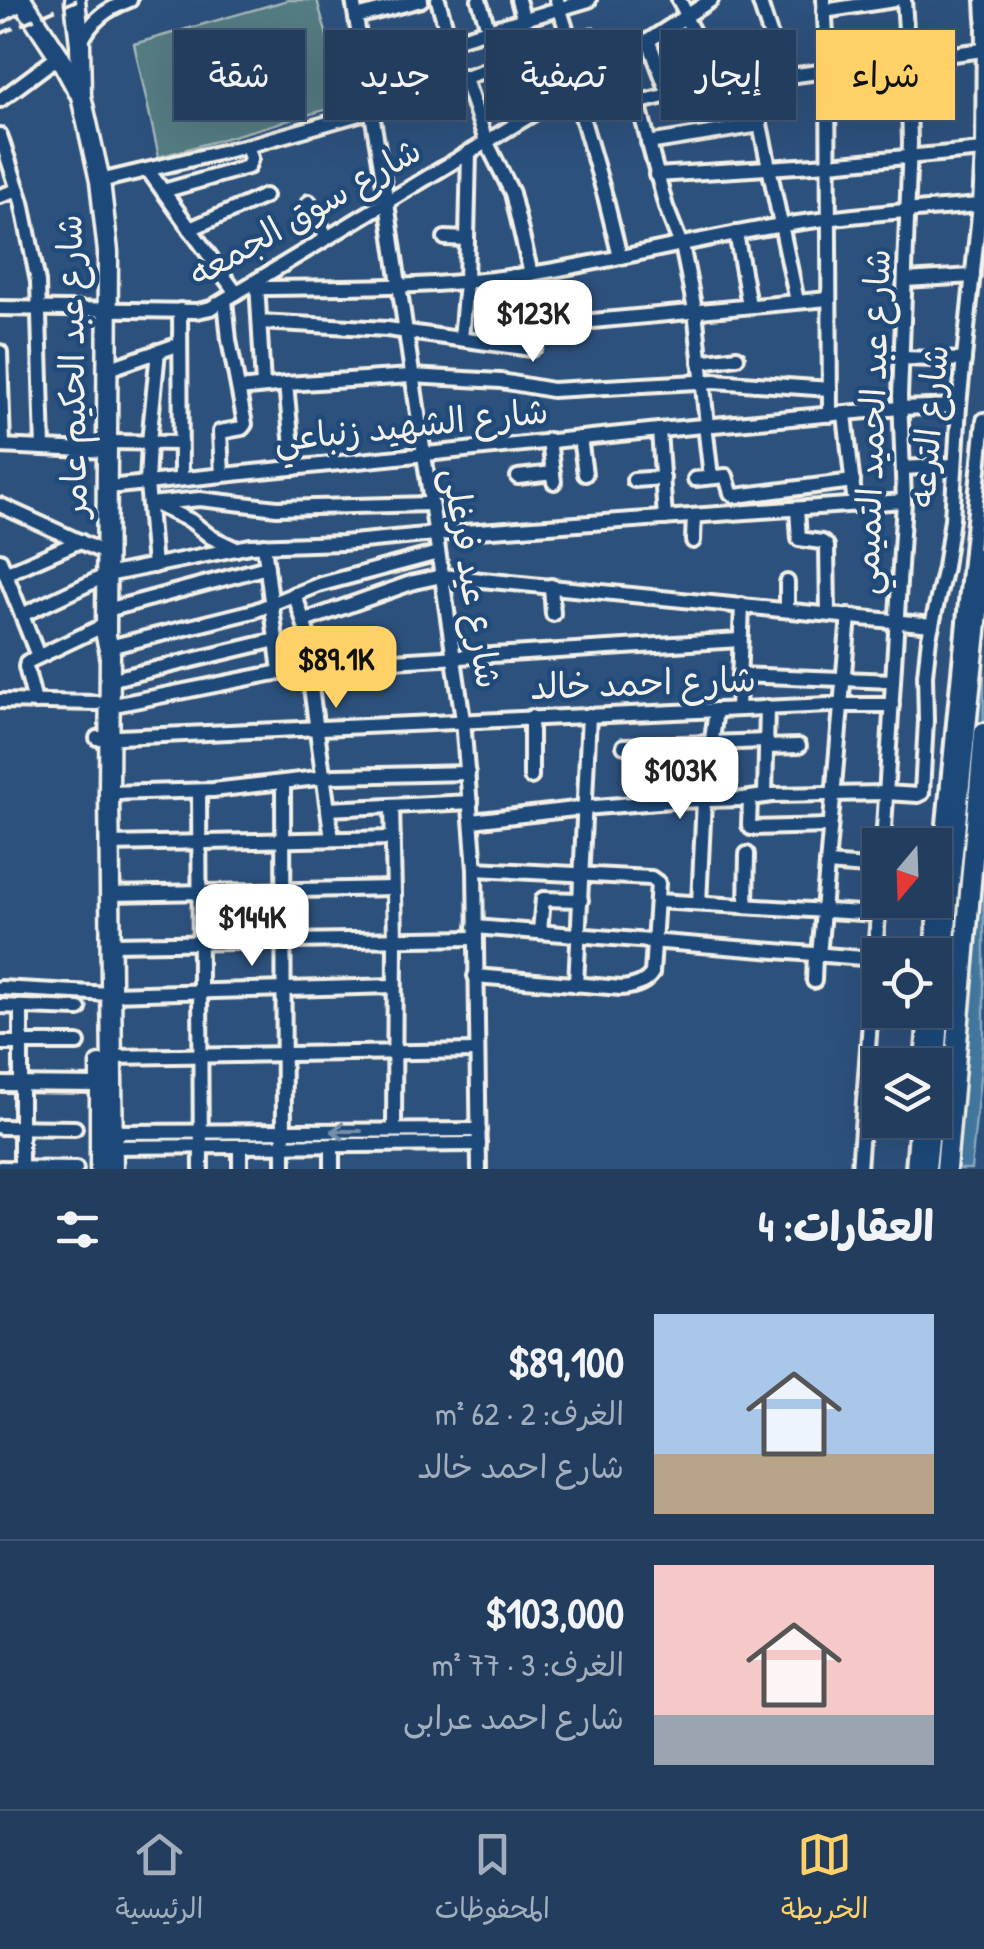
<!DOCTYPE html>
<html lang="ar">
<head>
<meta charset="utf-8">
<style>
	body { margin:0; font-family:"Patrick Hand","Playpen Sans Arabic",sans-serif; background:#2a4464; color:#f1f3f6; direction:rtl; height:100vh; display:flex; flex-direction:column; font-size:38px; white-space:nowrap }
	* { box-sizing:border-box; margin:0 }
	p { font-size:32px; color:#a2aebc }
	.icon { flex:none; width:55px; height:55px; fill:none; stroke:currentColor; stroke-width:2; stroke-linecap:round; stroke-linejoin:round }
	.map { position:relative; height:1169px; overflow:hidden; direction:ltr }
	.panel { display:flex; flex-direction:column; background:#223d5e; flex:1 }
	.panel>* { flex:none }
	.hud { position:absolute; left:30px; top:30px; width:925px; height:90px; direction:rtl; display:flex; gap:20px }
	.needle { width:65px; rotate:199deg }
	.fabs { position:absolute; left:862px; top:828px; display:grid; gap:20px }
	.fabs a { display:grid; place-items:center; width:90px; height:90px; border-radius:0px; background:#223d5e; box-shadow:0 10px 40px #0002,0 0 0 2px #3f5673; font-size:50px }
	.price { position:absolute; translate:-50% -85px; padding:0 22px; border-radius:20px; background:#fff; color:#222; font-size:32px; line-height:65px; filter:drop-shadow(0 2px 5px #0008) }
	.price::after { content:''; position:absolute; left:50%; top:60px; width:30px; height:22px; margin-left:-15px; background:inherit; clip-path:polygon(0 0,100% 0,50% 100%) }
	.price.on { background:#ffd166; color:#111 }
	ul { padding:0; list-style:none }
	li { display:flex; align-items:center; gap:30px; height:250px; padding:0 50px }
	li+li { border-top:2px solid #3f5673 }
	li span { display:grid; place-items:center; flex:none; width:280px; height:200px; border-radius:0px; color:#555 }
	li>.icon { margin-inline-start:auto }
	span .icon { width:120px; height:120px; fill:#fffc; stroke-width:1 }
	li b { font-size:42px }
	h2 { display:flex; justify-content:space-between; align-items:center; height:120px; padding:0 50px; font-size:42px }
	.tag { padding:0 35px; border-radius:0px; background:#223d5e; box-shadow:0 10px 40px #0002,0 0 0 2px #3f5673; font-size:35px; line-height:90px }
	.tag.on { background:#ffd166; color:#111 }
	.menu { display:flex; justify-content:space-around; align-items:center; height:140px; border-top:2px solid #3f5673; background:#223d5e; font-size:28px; color:#a2aebc }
	.menu a { display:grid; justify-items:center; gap:5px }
	.menu .on { color:#ffd166 }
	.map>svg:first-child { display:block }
	.green { fill:#557c83; stroke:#a4b6b6; stroke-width:2.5 }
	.water { fill:#4378a0; stroke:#8aa8bd; stroke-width:2.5 }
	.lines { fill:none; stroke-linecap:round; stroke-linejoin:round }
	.street-casing { stroke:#f4f1e8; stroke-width:20 }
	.secondary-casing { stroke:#f4f1e8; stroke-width:25 }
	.primary-casing { stroke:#f4f1e8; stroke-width:28 }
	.street { stroke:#1f4a7a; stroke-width:12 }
	.secondary { stroke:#1f4a7a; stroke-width:18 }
	.primary { stroke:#1f4a7a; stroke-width:20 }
	.rail { stroke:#f4f1e8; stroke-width:4; stroke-dasharray:15 8; stroke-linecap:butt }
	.oneway { stroke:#748da6 }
	.labels { text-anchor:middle; stroke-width:9; stroke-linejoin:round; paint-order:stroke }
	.street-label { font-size:35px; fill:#f4f1e8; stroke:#1f4a7a }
</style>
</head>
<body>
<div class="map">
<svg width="984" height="1169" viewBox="0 0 984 1169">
	<rect width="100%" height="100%" fill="#2d517d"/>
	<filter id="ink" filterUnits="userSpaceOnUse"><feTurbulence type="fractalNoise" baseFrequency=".01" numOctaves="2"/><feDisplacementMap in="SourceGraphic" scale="20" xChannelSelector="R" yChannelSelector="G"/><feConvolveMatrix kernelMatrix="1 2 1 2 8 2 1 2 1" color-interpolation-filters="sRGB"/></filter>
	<g filter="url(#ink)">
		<polygon class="green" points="288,0 317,0 346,104 159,157 134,44"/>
		<polygon class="water" points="984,637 984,1036 971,1169 931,1169"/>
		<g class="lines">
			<g class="street-casing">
				<g id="street">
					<polyline points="353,0 387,203 463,720 475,869 479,1169"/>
					<polyline points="438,0 450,42"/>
					<polyline points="479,0 500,65"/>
					<polyline points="518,0 524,20"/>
					<polyline points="557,0 570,42"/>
					<polyline points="679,0 687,15"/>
					<polyline points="759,0 784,77"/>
					<polyline points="824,0 828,70 830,415"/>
					<polyline points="983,0 984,19"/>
					<polyline points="824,11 894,0"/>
					<polyline points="356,17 421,0"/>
					<polyline points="685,17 705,54"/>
					<path d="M81,42c11,-23 26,-33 49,-42"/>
					<polyline points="649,42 669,95"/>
					<polyline points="424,49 589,0"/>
					<polyline points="497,66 527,117"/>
					<polyline points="464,76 486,141 512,193 531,274"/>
					<polyline points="751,81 797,301"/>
					<polyline points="574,89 605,196 620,257"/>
					<polyline points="0,100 59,56"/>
					<polyline points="636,103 676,93 751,81 983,50"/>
					<polyline points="0,135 22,202 38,282 43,448"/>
					<polyline points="648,143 760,125"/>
					<polyline points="148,170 236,293"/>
					<polyline points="656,175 829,164 983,150"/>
					<polyline points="100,181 247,146 363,113 497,66 592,36 596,39 624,96 639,106 666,207 683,250 695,310 707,425"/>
					<polyline points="163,191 248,167 251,158 247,146"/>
					<polyline points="0,196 18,190"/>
					<polyline points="309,202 327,238"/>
					<polyline points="190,229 265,196"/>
					<polyline points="736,233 749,305"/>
					<polyline points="445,238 467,239"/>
					<path d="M513,276c4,18 5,44 23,52"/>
					<polyline points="905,280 973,276"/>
					<polyline points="257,283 263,385"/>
					<path d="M257,288c92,-1 182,0 273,-14 85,-13 168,-36 253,-49 65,-10 131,-15 197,-20"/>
					<polyline points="0,308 197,311 211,308 574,89 711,0"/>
					<polyline points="180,310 181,479"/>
					<polyline points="260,322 387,329 531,349 535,346 535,331 539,326 828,299"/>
					<polyline points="461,339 466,282 469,152"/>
					<polyline points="0,352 3,446"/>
					<polyline points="902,358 964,360"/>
					<polyline points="700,362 737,357"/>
					<polyline points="108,369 180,344"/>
					<polyline points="286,384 294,468"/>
					<polyline points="239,389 286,384 411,376 501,381 552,390 715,381 830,389"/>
					<polyline points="845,414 855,505"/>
					<polyline points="705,425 711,477"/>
					<polyline points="659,430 665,518"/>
					<polyline points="580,438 585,474"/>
					<polyline points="549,440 554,482"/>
					<polyline points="108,442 180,443"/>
					<polyline points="0,446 108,451"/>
					<polyline points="903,468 955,465"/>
					<polyline points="222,475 220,432 242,428 245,424 229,340 225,300"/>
					<polyline points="518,477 553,473"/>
					<polyline points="695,479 726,476 731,493 736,496 853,481"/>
					<polyline points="634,480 663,478"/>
					<polyline points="108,487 659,430 900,408 959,406"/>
					<polyline points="149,504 200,499 277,508 430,504"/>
					<polyline points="155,504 191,521 211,537 236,549"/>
					<polyline points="0,505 107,554"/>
					<polyline points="797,509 799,539 822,542 827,546 828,614"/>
					<polyline points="693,541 694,516"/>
					<polyline points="264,545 280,671"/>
					<polyline points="0,560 38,656"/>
					<polyline points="154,566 147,483 149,442 158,351"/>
					<polyline points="7,573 80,541"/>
					<polyline points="551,586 553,614"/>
					<path d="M294,594c10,26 19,51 15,79l23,166"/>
					<polyline points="107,610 267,567"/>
					<polyline points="787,610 787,582"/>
					<polyline points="22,615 107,575 250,546 342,543 435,534 904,501"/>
					<polyline points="304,621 414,582 442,576 932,625"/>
					<polyline points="109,647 254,611 318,585 438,553"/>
					<polyline points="739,675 893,681"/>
					<polyline points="109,680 276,640"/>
					<polyline points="0,701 97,703"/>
					<polyline points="35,702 26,667 27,662 107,624"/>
					<polyline points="109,706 310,666 740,640"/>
					<polyline points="738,709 742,605"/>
					<polyline points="97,738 829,705 892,705"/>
					<polyline points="624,746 767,741"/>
					<polyline points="766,747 799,746"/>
					<polyline points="531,777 531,717"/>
					<polyline points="283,783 284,1169"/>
					<polyline points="199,791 201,1169"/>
					<polyline points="109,793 213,790 335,776 468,773"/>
					<polyline points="765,796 767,707"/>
					<polyline points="750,799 749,825 751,828 830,826"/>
					<polyline points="392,806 395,939 394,1130"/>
					<polyline points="328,809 471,802"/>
					<polyline points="472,821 583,808 671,801 743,799 772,795 886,793 918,795 922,793 926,721 925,675 929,638 945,567 952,519 959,406 980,205 983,150 984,25"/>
					<polyline points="109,844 393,838"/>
					<polyline points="883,845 904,501 900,396 910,143 908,60 904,0"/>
					<polyline points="827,864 880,868"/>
					<path d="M475,869l176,9 7,5 -6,90c-6,10 -19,14 -31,15l-146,-12"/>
					<polyline points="110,894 393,888"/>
					<polyline points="657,901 878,914"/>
					<polyline points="699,903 704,800 716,710"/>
					<polyline points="746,906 747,854"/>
					<polyline points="475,927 875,959"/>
					<polyline points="540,931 543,899 581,900"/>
					<polyline points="111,944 475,938"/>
					<polyline points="931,955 984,420"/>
					<polyline points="819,956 849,616"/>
					<polyline points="814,981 815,955"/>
					<polyline points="576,985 589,715"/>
					<polyline points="0,988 111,994 394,986"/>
					<polyline points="0,1006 79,1009"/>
					<polyline points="0,1043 78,1043"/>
					<polyline points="112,1057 477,1051"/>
					<polyline points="922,1065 926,1010"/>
					<polyline points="0,1084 100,1085"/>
					<polyline points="0,1127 75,1128"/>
					<polyline points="106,1132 479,1130"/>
					<polyline points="107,1147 479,1144"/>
					<polyline points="0,1168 76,1169"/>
					<polyline points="21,1169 21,1007"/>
					<polyline points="240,1169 240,1146"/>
					<polyline points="332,1169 332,1145"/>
					<polyline points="859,1169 880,887"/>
					<polyline points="913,1169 917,1120"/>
				</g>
			</g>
			<g class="secondary-casing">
				<g id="secondary">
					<polyline points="22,0 59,56 78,91"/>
					<polyline points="75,0 80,44 81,96 100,181 108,252 106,636 110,654 109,793 113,1169"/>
					<polyline points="935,1072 949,890 984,555"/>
					<polyline points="100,1169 100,1065"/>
					<polyline points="926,1169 931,1120"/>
					<polyline points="946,1169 984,733"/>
				</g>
			</g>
			<g class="primary-casing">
				<polyline id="primary" points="0,11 19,0"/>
			</g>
			<use href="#street" class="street"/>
			<use href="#secondary" class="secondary"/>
			<use href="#primary" class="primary"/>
			<polyline class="rail" points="0,34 77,0"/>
		</g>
		<defs><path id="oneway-shaft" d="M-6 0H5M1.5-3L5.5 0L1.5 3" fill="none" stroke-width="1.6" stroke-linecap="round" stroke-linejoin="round" transform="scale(2.5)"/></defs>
		<use class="oneway" href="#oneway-shaft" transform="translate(346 1131) rotate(180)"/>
	</g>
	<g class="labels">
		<g class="street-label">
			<text transform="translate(305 212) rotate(-30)" y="12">شارع سوق الجمعه</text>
			<text transform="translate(72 366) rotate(-91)" y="12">شارع عبد الحكيم عامر</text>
			<text transform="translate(872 422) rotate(-88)" y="12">شارع عبد الحميد التميمي</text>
			<text transform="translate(411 425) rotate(-6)" y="12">شارع الشهيد زنباعي</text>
			<text transform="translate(929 426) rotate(-85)" y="12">شارع الترعه</text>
			<text transform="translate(472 578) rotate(81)" y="12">شارع عيد فرغلى</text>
			<text transform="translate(643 683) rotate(-2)" y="12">شارع احمد خالد</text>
		</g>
	</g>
</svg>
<div class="fabs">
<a><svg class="needle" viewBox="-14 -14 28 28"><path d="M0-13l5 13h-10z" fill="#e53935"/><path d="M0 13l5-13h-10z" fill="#a2aebc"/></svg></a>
<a><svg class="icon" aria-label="locate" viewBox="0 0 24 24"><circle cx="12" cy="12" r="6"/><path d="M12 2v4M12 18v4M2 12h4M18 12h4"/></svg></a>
<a><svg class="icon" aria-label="layers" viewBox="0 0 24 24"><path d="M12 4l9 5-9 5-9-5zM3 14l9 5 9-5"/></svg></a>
</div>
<b class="price" style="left:533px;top:365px">$123K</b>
<b class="price on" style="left:336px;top:711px">$89.1K</b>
<b class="price" style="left:680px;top:822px">$103K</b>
<b class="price" style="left:252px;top:969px">$144K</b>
<div class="hud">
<a class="tag on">شراء</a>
<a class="tag">إيجار</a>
<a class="tag">تصفية</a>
<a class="tag">جديد</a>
<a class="tag">شقة</a>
</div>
</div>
<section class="panel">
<h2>العقارات: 4<svg class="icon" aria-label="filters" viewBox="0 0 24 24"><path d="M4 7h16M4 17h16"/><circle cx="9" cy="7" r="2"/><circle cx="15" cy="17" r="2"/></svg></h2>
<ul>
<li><span style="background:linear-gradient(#a9c7e8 70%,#b9a48a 0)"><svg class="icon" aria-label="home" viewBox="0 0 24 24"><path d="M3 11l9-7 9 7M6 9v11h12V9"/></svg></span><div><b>$89,100</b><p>الغرف: 2 · 62 m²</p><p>شارع احمد خالد</p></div></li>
<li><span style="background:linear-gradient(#f6c9c9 75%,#9aa5b1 0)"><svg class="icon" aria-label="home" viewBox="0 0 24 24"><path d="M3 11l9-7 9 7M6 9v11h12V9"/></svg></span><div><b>$103,000</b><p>الغرف: 3 · 77 m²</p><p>شارع احمد عرابى</p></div></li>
</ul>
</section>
<nav class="menu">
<a class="on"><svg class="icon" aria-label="map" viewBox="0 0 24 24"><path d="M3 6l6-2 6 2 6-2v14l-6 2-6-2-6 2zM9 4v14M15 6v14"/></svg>الخريطة</a>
<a><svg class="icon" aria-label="saved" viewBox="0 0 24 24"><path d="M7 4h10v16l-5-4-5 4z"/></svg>المحفوظات</a>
<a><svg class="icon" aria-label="home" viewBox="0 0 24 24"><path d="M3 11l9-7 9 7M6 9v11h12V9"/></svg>الرئيسية</a>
</nav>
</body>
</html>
